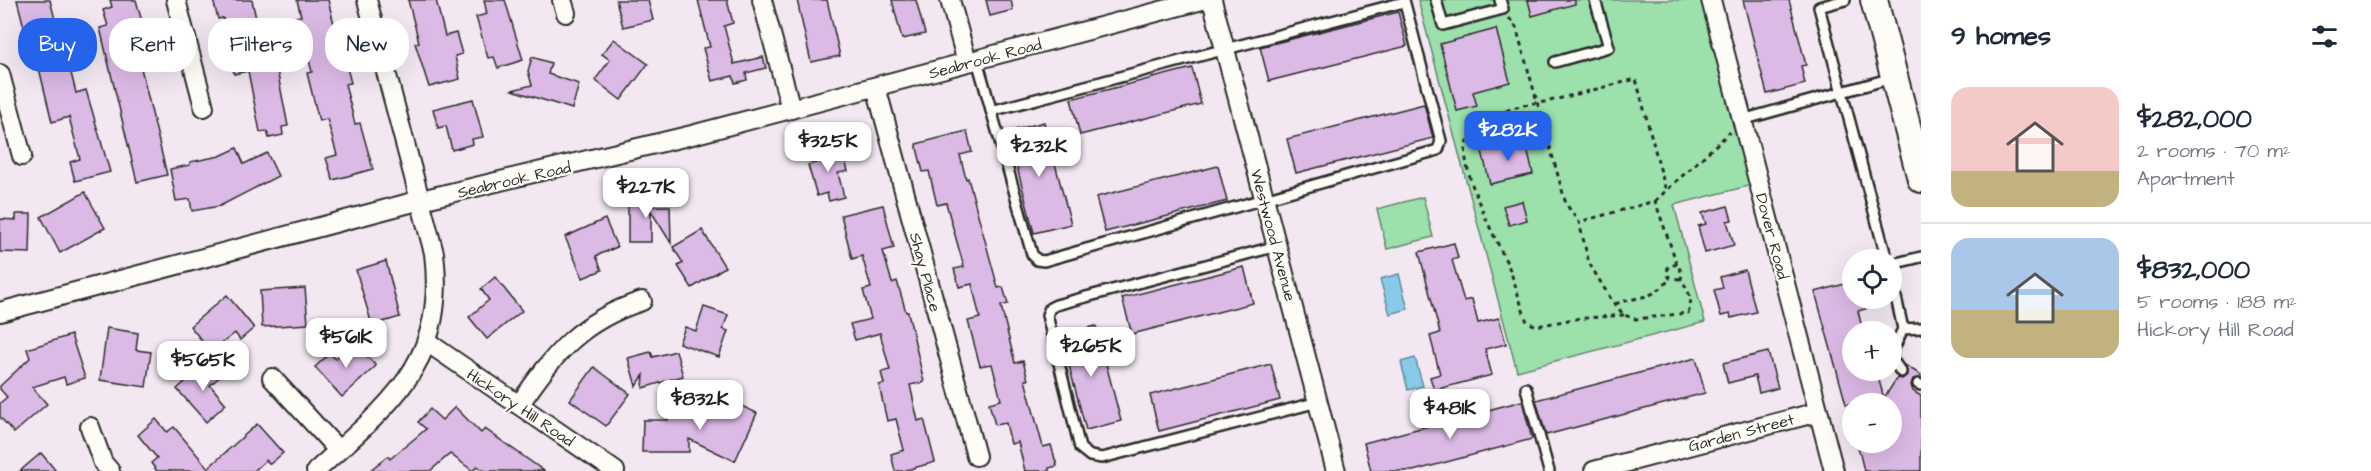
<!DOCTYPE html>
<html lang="en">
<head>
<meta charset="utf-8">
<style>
	body { margin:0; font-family:"Architects Daughter",sans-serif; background:#f6f6f7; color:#1f2937; height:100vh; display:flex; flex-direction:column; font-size:22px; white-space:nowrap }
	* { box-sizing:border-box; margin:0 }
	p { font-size:20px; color:#747a83 }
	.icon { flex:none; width:33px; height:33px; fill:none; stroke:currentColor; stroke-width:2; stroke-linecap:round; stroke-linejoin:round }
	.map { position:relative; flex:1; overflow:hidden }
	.details { display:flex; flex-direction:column; background:#fff; width:450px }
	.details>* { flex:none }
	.hud { position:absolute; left:18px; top:18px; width:570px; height:54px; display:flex; gap:12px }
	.fabs { position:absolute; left:1842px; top:249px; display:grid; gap:12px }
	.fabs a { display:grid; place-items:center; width:60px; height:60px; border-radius:50%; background:#fff; box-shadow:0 6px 24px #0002; font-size:30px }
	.price { position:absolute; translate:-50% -51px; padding:0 14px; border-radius:12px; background:#fff; color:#222; font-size:20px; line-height:39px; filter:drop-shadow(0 2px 3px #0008) }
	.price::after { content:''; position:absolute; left:50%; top:36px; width:18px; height:14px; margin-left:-9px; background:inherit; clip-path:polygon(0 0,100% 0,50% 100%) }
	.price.on { background:#2563eb; color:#fff }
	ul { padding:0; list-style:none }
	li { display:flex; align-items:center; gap:18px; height:150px; padding:0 30px }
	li+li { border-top:2px solid #e0e1e3 }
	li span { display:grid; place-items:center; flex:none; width:168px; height:120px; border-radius:18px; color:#555 }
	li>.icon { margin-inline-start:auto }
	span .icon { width:72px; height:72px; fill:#fffc; stroke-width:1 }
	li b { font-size:26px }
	h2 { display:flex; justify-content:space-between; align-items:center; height:72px; padding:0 30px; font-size:26px }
	.chip { padding:0 21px; border-radius:24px; background:#fff; box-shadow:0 6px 24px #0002; font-size:21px; line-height:54px }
	.chip.on { background:#2563eb; color:#fff }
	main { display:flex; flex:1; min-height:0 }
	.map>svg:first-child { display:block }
	.green { fill:#9ce0ac; stroke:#64866c; stroke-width:1.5 }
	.water { fill:#88cbe9; stroke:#638b9d; stroke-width:1.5 }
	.building { fill:#dcbae6; stroke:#2b2b2b; stroke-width:1.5 }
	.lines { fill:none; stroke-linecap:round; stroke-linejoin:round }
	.lane-casing { stroke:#2b2b2b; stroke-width:14 }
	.street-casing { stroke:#2b2b2b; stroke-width:22 }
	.secondary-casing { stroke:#2b2b2b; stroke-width:30 }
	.path { stroke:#2b2b2b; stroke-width:3; stroke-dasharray:4.5 4.5; stroke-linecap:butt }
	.lane { stroke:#fdfcf7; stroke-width:9 }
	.street { stroke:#fdfcf7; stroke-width:18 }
	.secondary { stroke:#fdfcf7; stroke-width:26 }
	.labels { text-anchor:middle; stroke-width:4.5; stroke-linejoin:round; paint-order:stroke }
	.street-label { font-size:16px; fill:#2b2b2b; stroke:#fdfcf7 }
</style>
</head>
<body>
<main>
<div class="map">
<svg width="1921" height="471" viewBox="0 0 1921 471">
	<rect width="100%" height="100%" fill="#f3e8f2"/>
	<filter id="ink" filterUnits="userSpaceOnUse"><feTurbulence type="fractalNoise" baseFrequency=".0167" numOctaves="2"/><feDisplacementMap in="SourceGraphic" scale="12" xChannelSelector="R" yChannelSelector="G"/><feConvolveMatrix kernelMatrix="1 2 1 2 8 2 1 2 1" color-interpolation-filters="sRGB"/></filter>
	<g filter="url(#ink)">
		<g class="green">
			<polygon points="1418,0 1708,0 1756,184 1674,205 1705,322 1517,371"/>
			<polygon points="1423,197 1433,237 1387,249 1377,209"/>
		</g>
		<g class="water">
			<polygon points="1399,274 1408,309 1390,314 1380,279"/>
			<polygon points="1415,358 1423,386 1408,390 1401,362"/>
		</g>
		<g class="building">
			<polygon points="17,0 50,0 60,39 70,37 75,59 68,61 76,93 86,90 110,172 75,181 70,162 80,159 69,117 52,122 39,68 35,69"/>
			<polygon points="110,0 136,0 154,65 141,68 167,175 137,182 100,28 108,26 103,10 112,7"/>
			<polygon points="213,0 252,0 262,46 270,44 278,75 288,126 282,127 283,135 269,138 267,131 260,132 248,71 234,74 223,18 218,19"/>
			<polygon points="297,0 328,0 344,64 346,64 351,83 345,84 355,124 360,123 373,169 333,180 326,158 337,155 327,119 319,121 307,73 312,72 304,40 295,42 289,18 301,16"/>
			<polygon points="408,0 436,0 445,36 456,33 462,54 455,56 460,79 429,87 415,43 419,42"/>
			<polygon points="484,0 505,0 523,60 498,68 494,57 488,58 476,17 487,14"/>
			<polygon points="616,0 648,0 653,20 623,27"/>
			<polygon points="698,0 727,0 733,23 724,26 734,64 763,57 766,68 746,73 747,80 735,83 733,76 712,81 703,48 710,47"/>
			<polygon points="797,0 827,0 840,56 811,62"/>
			<polygon points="892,0 916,0 925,34 902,39"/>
			<polygon points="986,0 1011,0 1013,10 990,16"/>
			<polygon points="1528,0 1575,0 1575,4 1532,16"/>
			<polygon points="1743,0 1789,0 1806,65 1801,66 1805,84 1767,94"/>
			<polygon points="1398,12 1407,46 1269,81 1260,47"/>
			<polygon points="1496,29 1510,82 1473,92 1477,106 1457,111 1440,44"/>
			<polygon points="614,39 648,64 621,100 595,80 610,60 602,54"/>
			<polygon points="532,57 551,63 548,74 579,84 572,109 512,90 532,85 528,71"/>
			<polygon points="1192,68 1201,104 1080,135 1071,99"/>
			<polygon points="473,99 483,137 472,139 473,144 452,150 446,126 438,128 433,109"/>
			<polygon points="1424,104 1433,138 1296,173 1287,139"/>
			<polygon points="1044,122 1071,224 1034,233 1008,132"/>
			<polygon points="967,131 972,152 960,155 966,179 968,178 998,288 1003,287 1008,304 1001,306 1015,363 1023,361 1028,380 1025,380 1043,447 1051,445 1057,466 1049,468 1049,471 1025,471 1018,442 1011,444 1006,423 995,425 989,403 1001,400 992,364 980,366 968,321 980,318 972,284 959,287 954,269 964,267 946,203 937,205 929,171 923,172 916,144"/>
			<polygon points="1525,140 1533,174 1490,184 1482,151"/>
			<polygon points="833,146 835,155 843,153 848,171 838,173 844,197 829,201 827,193 817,196 808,165 819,162 816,150"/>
			<polygon points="237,148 244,164 267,153 278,176 220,206 192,211 190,199 176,201 170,169 190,165 190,162 220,156"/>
			<polygon points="1218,166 1227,201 1105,232 1096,197"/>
			<polygon points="85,192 105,228 60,253 41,217"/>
			<polygon points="628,196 649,196 649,206 670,206 671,243 651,211 651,242 628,242"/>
			<polygon points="1522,201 1527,220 1509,225 1503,206"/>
			<polygon points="883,205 894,248 883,251 892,283 897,281 906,312 908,312 924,382 910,385 918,421 924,419 935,462 903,471 895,471 891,454 904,450 896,419 887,421 879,385 884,384 881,372 890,370 880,333 855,340 850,324 871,319 863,290 871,288 862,256 852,259 841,215"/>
			<polygon points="1728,206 1732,220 1727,221 1734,245 1705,253 1698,226 1706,224 1702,213"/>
			<polygon points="16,214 31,214 30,253 0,252 0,219 16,220"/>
			<polygon points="605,219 617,247 596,256 602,270 583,278 565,237"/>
			<polygon points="702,230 725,267 692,288 678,266 683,263 673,247"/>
			<polygon points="1454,243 1458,258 1452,260 1464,301 1472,299 1478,323 1499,318 1506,344 1485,349 1492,375 1434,390 1430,377 1440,374 1430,336 1440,333 1419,252"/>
			<polygon points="386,261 400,317 372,325 356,270"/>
			<polygon points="1244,267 1253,303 1132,334 1122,298"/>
			<polygon points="1745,270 1756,312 1731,318 1730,314 1721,316 1714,290 1723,288 1720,277"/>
			<polygon points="495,277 522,311 487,339 469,317 489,300 481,289"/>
			<polygon points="1852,282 1852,298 1889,298 1890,302 1858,311 1863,332 1852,332 1852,370 1876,370 1884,398 1897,378 1902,379 1907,375 1905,365 1921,375 1921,378 1913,379 1911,385 1913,391 1921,396 1921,471 1864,471 1857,442 1892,442 1892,404 1846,404 1815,292"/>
			<polygon points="305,288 308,324 262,327 260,291"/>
			<polygon points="227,295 254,328 240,340 235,333 211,352 190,326"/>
			<polygon points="704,307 728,315 723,329 728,331 719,357 679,343 685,327 696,331"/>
			<polygon points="1096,326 1121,421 1086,430 1061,335"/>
			<polygon points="107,328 138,333 136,350 151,352 146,387 100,380"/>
			<polygon points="71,335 85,378 66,384 64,377 32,387 47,404 14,433 0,417 0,403 7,397 0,389 0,386 30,358 27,349"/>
			<polygon points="354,342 376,366 342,397 315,367 330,353 335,359"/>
			<polygon points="676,351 683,376 643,388 644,375 636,386 628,358 651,352 653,357"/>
			<polygon points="1768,352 1778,388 1759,393 1755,376 1728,383 1723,363"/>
			<polygon points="1696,358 1705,393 1546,435 1536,400"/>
			<polygon points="209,361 222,375 210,385 226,404 206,422 177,389"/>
			<polygon points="1271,364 1280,400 1159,431 1150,395"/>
			<polygon points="594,367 630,394 606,426 570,400"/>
			<polygon points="1522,401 1532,439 1413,471 1371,471 1364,443"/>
			<polygon points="709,403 730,413 735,403 757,413 735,461 689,439 689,452 642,452 643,420 668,420 668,413 704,414"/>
			<polygon points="455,407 481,433 485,429 544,471 485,471 477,466 473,471 450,454 430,471 369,471 388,456 390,459 426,429 418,422 430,409 442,420"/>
			<polygon points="156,419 167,432 174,427 208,468 257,424 283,453 270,464 266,460 254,471 157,471 151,463 157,458 138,435"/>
			<polygon points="41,453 56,471 20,471"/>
		</g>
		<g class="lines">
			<g class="lane-casing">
				<g id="lane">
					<polyline points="1436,0 1443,25 1503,9 1500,0"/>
					<polyline points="1845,0 1819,7 1887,260"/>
					<polyline points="977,60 1032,254 1037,260 1044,261 1438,150 1441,141 1404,0"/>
					<polyline points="1555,62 1609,47 1595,0"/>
					<polyline points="991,111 1404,2"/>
					<polyline points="1742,120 1892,78"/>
					<polyline points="1277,246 1056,305 1050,308 1047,315 1080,448 1090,456 1102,458 1318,402"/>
					<polyline points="1892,264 1921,257"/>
					<polyline points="1892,279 1903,329 1893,350 1892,358"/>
					<polyline points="1903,329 1921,328"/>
					<polyline points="1892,359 1901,372"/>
					<polyline points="1918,384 1921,385"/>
					<polyline points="1526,388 1549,471"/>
				</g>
			</g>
			<g class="street-casing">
				<g id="street">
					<polyline points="176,0 204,107"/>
					<polyline points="562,0 566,13"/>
					<polyline points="762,0 791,109"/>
					<polyline points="950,0 967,62"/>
					<polyline points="1212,0 1336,471"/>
					<polyline points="1711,0 1834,471"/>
					<polyline points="0,74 22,156"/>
					<polyline points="876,87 976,456"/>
					<polyline points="0,312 421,200 692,135 1202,0"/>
					<polyline points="427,342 615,471"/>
					<polyline points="272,378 338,450"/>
					<path d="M519,405c36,-52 61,-84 123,-104"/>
					<polyline points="90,427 103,463 110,471"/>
					<path d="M316,471c74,-68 131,-107 118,-218l-67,-253"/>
					<polyline points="1594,471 1818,412"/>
				</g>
			</g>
			<g class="secondary-casing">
				<polyline id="secondary" points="1874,0 1921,179"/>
			</g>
			<g class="path">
				<path d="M1509,18l7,9 50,177 13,18 10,41 23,38 12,14 12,4 52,-6c6,-13 0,-23 -7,-34l1,-6 -5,-9 -22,-63 -76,21"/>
				<polyline points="1655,201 1730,132"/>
				<polyline points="1677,264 1668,267 1667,274 1670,278 1681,279"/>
				<path d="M1615,304c25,-9 38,-3 55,-26"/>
				<path d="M1624,315l-50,4 -37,7 -10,-4c-6,-17 -11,-35 -17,-52 -13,-31 -49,-92 -44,-125 5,-27 57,-43 80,-43l90,-23 30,112"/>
			</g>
			<use href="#lane" class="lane"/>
			<use href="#street" class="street"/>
			<use href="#secondary" class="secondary"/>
		</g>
	</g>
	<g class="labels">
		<g class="street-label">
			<text transform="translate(985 58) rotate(-15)" y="6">Seabrook Road</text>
			<text transform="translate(514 179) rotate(-13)" y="6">Seabrook Road</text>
			<text transform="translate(1274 235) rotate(75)" y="6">Westwood Avenue</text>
			<text transform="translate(1773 236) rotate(75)" y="6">Dover Road</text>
			<text transform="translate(926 272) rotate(75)" y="6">Shay Place</text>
			<text transform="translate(521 407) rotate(34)" y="6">Hickory Hill Road</text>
			<text transform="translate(1741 432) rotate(-15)" y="6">Garden Street</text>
		</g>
	</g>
</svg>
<div class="fabs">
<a><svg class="icon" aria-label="locate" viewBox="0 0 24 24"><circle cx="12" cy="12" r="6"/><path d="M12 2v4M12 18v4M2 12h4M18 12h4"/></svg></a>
<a>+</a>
<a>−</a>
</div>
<b class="price on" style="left:1508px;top:162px">$282K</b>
<b class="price" style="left:828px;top:173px">$325K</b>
<b class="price" style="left:1039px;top:178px">$232K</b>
<b class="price" style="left:646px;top:219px">$227K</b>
<b class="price" style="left:346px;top:369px">$561K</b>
<b class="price" style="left:1091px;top:378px">$265K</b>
<b class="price" style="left:203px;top:392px">$565K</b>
<b class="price" style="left:700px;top:431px">$832K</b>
<b class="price" style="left:1450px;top:440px">$481K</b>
<div class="hud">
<a class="chip on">Buy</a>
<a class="chip">Rent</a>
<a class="chip">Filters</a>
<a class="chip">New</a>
</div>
</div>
<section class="details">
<h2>9 homes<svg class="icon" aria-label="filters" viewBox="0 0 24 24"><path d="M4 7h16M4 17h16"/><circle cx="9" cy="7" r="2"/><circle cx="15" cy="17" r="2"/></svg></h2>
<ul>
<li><span style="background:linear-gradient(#f6c9c9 70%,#c2b280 0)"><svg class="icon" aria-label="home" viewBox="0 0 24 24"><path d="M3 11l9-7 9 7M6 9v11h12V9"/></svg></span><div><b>$282,000</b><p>2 rooms · 70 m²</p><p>Apartment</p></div></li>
<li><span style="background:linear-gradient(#a9c7e8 60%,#c2b280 0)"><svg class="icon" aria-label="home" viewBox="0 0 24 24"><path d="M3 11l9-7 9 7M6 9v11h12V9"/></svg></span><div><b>$832,000</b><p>5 rooms · 188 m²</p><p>Hickory Hill Road</p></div></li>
</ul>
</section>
</main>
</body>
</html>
